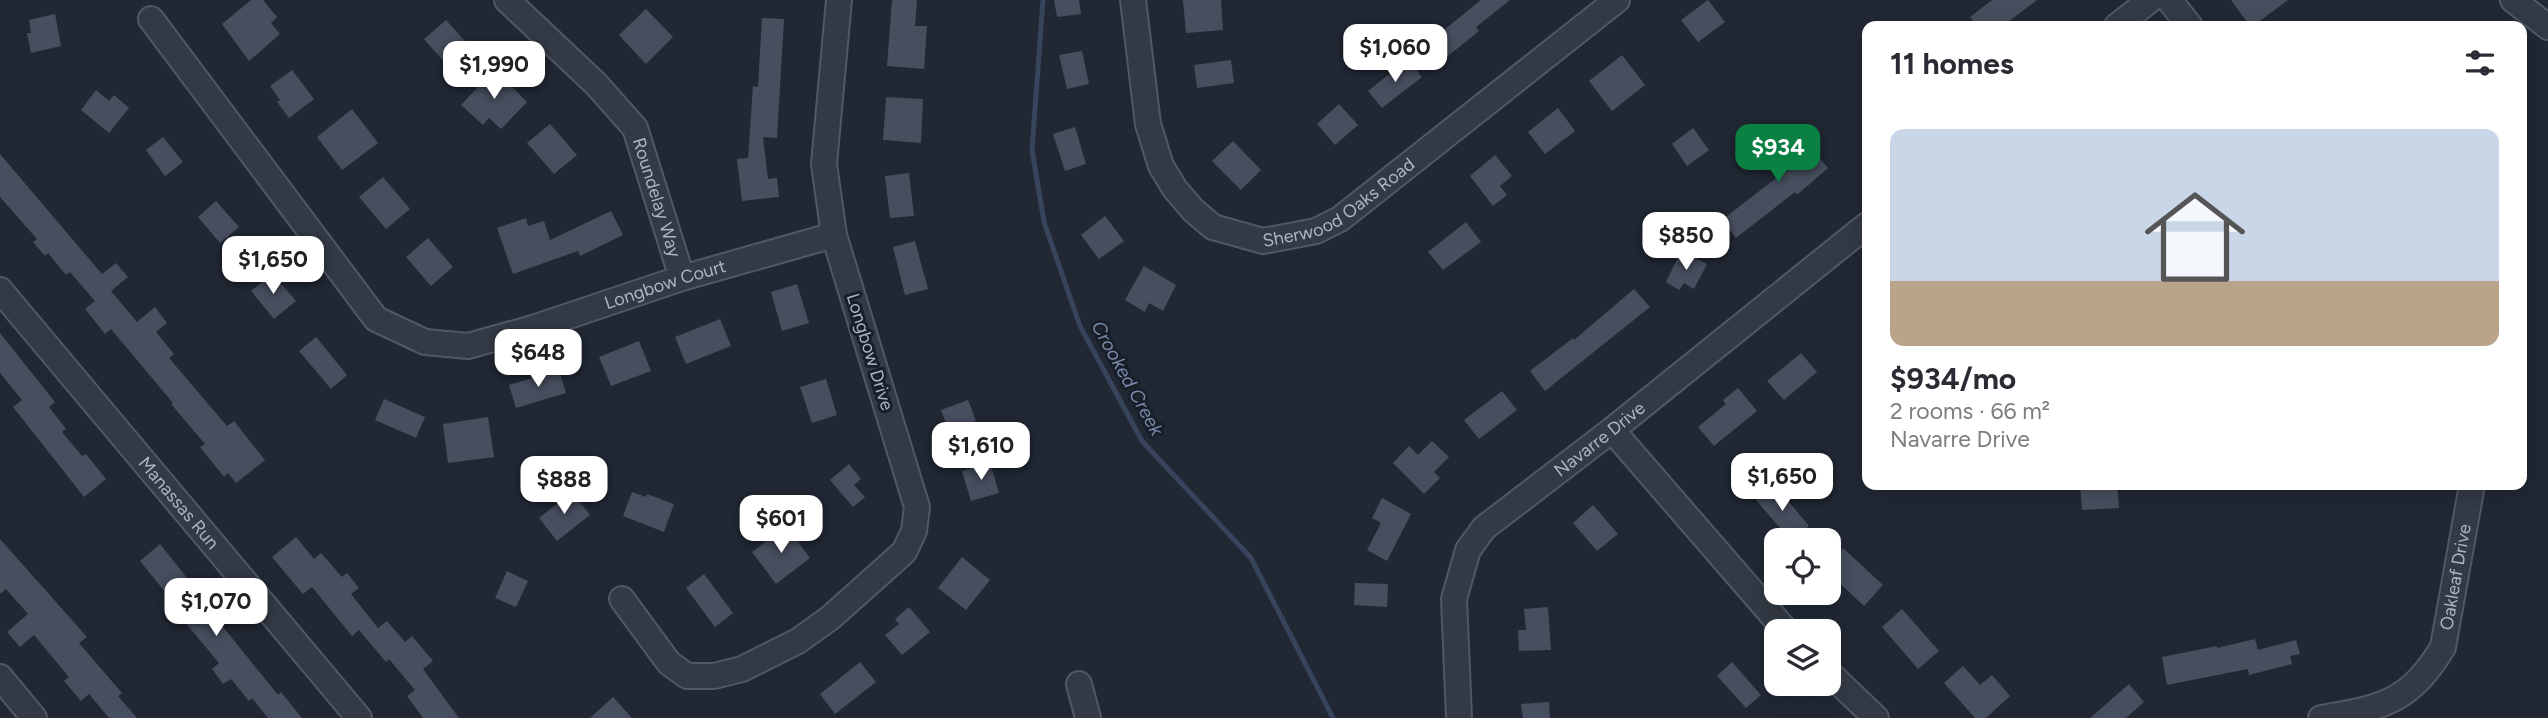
<!DOCTYPE html>
<html lang="en">
<head>
<meta charset="utf-8">
<style>
	body { margin:0; font-family:Figtree,sans-serif; background:#f7f7f7; color:#2b2b33; height:100vh; display:flex; flex-direction:column; font-size:26px; white-space:nowrap }
	* { box-sizing:border-box; margin:0 }
	p { font-size:23px; color:#7c7c81 }
	.icon { flex:none; width:38px; height:38px; fill:none; stroke:currentColor; stroke-width:2; stroke-linecap:round; stroke-linejoin:round }
	.map { position:relative; flex:1; overflow:hidden }
	.details { position:absolute; left:1862px; top:21px; width:665px; height:469px; display:flex; flex-direction:column; background:#fff; border-radius:14px; box-shadow:0 4px 18px #0003 }
	.details>* { flex:none }
	.buttons { position:absolute; left:1764px; top:528px; display:grid; gap:14px }
	.buttons a { display:grid; place-items:center; width:77px; height:77px; border-radius:14px; background:#fff; box-shadow:0 4px 18px #0003; font-size:35px }
	.price { position:absolute; translate:-50% -60px; padding:0 16px; border-radius:14px; background:#fff; color:#222; font-size:23px; line-height:46px; filter:drop-shadow(0 2px 4px #0008) }
	.price::after { content:''; position:absolute; left:50%; top:42px; width:21px; height:16px; margin-left:-10px; background:inherit; clip-path:polygon(0 0,100% 0,50% 100%) }
	.price.current { background:#0b8043; color:#fff }
	ul { padding:0; list-style:none }
	li { display:grid; align-content:center; gap:14px; height:371px; padding:0 28px }
	li+li { border-top:2px solid #e1e1e2 }
	li span { display:grid; place-items:center; height:217px; border-radius:14px; color:#555 }
	li>.icon { margin-inline-start:auto }
	span .icon { width:126px; height:126px; fill:#fffc; stroke-width:1 }
	li b { font-size:30px }
	h2 { display:flex; justify-content:space-between; align-items:center; height:84px; padding:0 28px; font-size:30px }
	.map>svg:first-child { display:block }
	.lines { fill:none; stroke-linecap:round; stroke-linejoin:round }
	.stream { stroke:#37445c; stroke-width:5 }
	.building { fill:#474e5e }
	.minor-casing { stroke:#515763; stroke-width:28 }
	.minor { stroke:#343a45; stroke-width:24 }
	.labels { text-anchor:middle; stroke-width:6; stroke-linejoin:round; paint-order:stroke }
	.street-label { font-size:18px; fill:#aeb4c2; stroke:#191f29 }
	.water-label { font-size:19px; font-style:italic; fill:#7889a9; stroke:#191f29 }
</style>
</head>
<body>
<div class="map">
<svg width="2548" height="718" viewBox="0 0 2548 718">
	<rect width="100%" height="100%" fill="#212834"/>
	<g class="lines">
		<polyline class="stream" points="1043,0 1032,150 1044,222 1080,326 1142,441 1251,558 1333,718"/>
	</g>
	<g class="building">
		<polygon points="251,0 263,0 277,17 271,23 280,34 249,61 222,24"/>
		<polygon points="892,0 917,0 915,26 927,26 924,69 887,66"/>
		<polygon points="1054,0 1079,0 1081,14 1057,17"/>
		<polygon points="1183,0 1221,0 1223,30 1186,33"/>
		<polygon points="1481,0 1510,0 1476,27 1479,31 1448,56 1434,38"/>
		<polygon points="1708,0 1725,22 1698,42 1681,20"/>
		<polygon points="1992,0 2037,0 2003,26 1977,26 1970,17"/>
		<polygon points="2231,0 2288,0 2253,26 2250,26"/>
		<polygon points="646,9 673,37 646,64 619,35"/>
		<polygon points="55,14 61,46 31,53 27,33 31,33 29,20"/>
		<polygon points="762,18 784,19 777,138 763,137 768,179 777,178 779,197 742,201 737,159 748,158 753,86 758,87"/>
		<polygon points="446,20 474,51 452,71 424,39"/>
		<polygon points="1082,51 1089,84 1067,89 1059,55"/>
		<polygon points="1622,55 1645,85 1612,111 1589,81"/>
		<polygon points="1408,59 1422,77 1382,108 1368,91"/>
		<polygon points="1231,60 1234,83 1197,88 1194,65"/>
		<polygon points="495,69 527,102 501,129 489,118 483,125 461,105"/>
		<polygon points="292,70 314,99 289,118 277,102 280,100 270,86"/>
		<polygon points="96,90 109,101 114,95 129,108 109,133 81,110"/>
		<polygon points="886,97 923,99 921,143 883,140"/>
		<polygon points="1339,104 1358,125 1335,145 1317,124"/>
		<polygon points="1558,108 1575,131 1545,154 1528,132"/>
		<polygon points="352,109 378,143 342,170 317,137"/>
		<polygon points="550,124 577,155 554,174 527,143"/>
		<polygon points="1075,127 1086,164 1065,171 1053,134"/>
		<polygon points="1693,128 1709,150 1687,166 1672,144"/>
		<polygon points="163,137 183,162 165,176 146,150"/>
		<polygon points="1803,139 1828,168 1797,195 1795,192 1736,238 1722,220 1780,175 1763,155 1781,140 1790,150"/>
		<polygon points="1233,141 1261,170 1241,190 1212,161"/>
		<polygon points="0,154 102,274 116,263 128,277 111,291 137,322 155,307 167,323 156,332 174,354 169,358 227,426 234,421 265,460 236,483 228,473 224,477 200,447 205,444 171,404 173,403 111,329 105,334 85,309 95,301 70,272 66,275 48,253 45,256 33,242 37,239 0,197"/>
		<polygon points="1495,155 1512,176 1500,186 1507,195 1493,206 1470,176"/>
		<polygon points="909,173 914,216 890,218 885,176"/>
		<polygon points="383,177 410,209 386,229 359,197"/>
		<polygon points="216,201 239,227 220,243 198,217"/>
		<polygon points="611,211 623,235 580,256 578,251 513,274 497,228 526,218 528,226 544,221 550,240"/>
		<polygon points="1105,216 1124,241 1099,259 1081,235"/>
		<polygon points="1466,222 1481,242 1443,270 1428,252"/>
		<polygon points="428,238 453,267 431,286 406,257"/>
		<polygon points="915,241 928,289 905,295 893,247"/>
		<polygon points="1681,251 1707,264 1694,289 1684,283 1679,290 1666,282"/>
		<polygon points="1144,266 1176,285 1163,311 1149,303 1145,312 1125,300"/>
		<polygon points="272,273 296,301 274,319 251,291"/>
		<polygon points="797,284 809,323 782,331 771,292"/>
		<polygon points="1634,289 1650,307 1545,391 1530,371 1573,338 1574,340"/>
		<polygon points="720,319 731,346 686,364 675,337"/>
		<polygon points="0,333 55,402 49,407 66,429 62,432 82,456 86,454 106,479 84,497 13,407 22,400 0,373"/>
		<polygon points="316,337 347,375 331,389 299,351"/>
		<polygon points="639,341 651,371 611,386 599,357"/>
		<polygon points="1801,353 1817,372 1784,400 1767,381"/>
		<polygon points="559,370 566,393 516,408 509,385"/>
		<polygon points="826,379 837,415 812,423 800,387"/>
		<polygon points="1738,388 1757,411 1714,446 1698,427 1726,404 1723,400"/>
		<polygon points="1502,391 1517,410 1479,439 1464,420"/>
		<polygon points="384,399 425,417 416,438 375,420"/>
		<polygon points="968,400 976,421 949,431 941,410"/>
		<polygon points="488,417 494,457 448,463 443,424"/>
		<polygon points="1432,441 1449,457 1434,472 1440,478 1424,494 1393,463 1409,446 1418,455"/>
		<polygon points="990,462 999,493 971,501 962,471"/>
		<polygon points="849,464 861,479 854,485 865,497 853,507 830,480"/>
		<polygon points="1774,484 1809,526 1791,541 1756,500"/>
		<polygon points="2080,485 2117,485 2119,508 2082,510"/>
		<polygon points="572,492 590,515 557,541 539,518"/>
		<polygon points="632,492 646,497 647,494 674,504 664,532 623,516"/>
		<polygon points="1382,498 1411,514 1387,561 1367,550 1381,523 1372,518"/>
		<polygon points="1593,505 1618,534 1597,551 1573,523"/>
		<polygon points="786,526 810,558 776,584 752,552"/>
		<polygon points="296,537 314,559 321,553 342,577 347,573 359,588 351,594 378,628 387,621 405,642 412,636 433,661 423,669 459,718 423,718 407,696 415,690 389,659 386,662 359,630 352,636 312,587 303,594 272,557"/>
		<polygon points="0,539 87,637 79,643 122,693 118,696 137,718 109,718 89,694 81,701 64,681 69,677 34,635 20,647 7,632 28,614 6,589 0,594"/>
		<polygon points="160,544 192,584 190,586 278,695 281,692 302,718 268,718 252,698 249,701 231,679 223,684 212,669 219,663 179,615 182,613 140,561"/>
		<polygon points="1843,548 1883,585 1864,606 1829,573 1829,563"/>
		<polygon points="962,557 990,580 966,610 938,588"/>
		<polygon points="507,571 528,581 516,607 495,598"/>
		<polygon points="704,574 733,613 715,627 686,588"/>
		<polygon points="1355,583 1388,584 1387,607 1354,605"/>
		<polygon points="909,607 930,632 902,655 885,635 899,624 895,619"/>
		<polygon points="1548,607 1551,650 1519,651 1518,630 1526,630 1524,609"/>
		<polygon points="1902,609 1939,651 1918,669 1882,627"/>
		<polygon points="2255,639 2258,650 2296,640 2300,654 2290,656 2292,664 2249,675 2248,669 2167,685 2162,657 2217,646 2217,648"/>
		<polygon points="860,662 876,682 835,714 820,694"/>
		<polygon points="1732,662 1761,695 1746,708 1717,676"/>
		<polygon points="1963,666 1980,685 1992,675 2010,696 1986,718 1975,718 1944,683"/>
		<polygon points="2129,684 2144,702 2126,718 2090,718"/>
		<polygon points="613,697 632,718 590,718"/>
		<polygon points="1549,702 1550,718 1523,718 1521,704"/>
	</g>
	<g class="lines">
		<g class="minor-casing">
			<g id="minor">
				<path id="s1" d="M507,0l89,84 39,44 47,150"/>
				<path id="s2" d="M1133,0l15,124 13,42 14,23 18,21 20,17 50,14 53,-10 24,-12 277,-219"/>
				<polyline points="2169,0 2190,26"/>
				<polyline points="2513,0 2548,27"/>
				<path id="s3" d="M151,19l225,300 49,23 43,4 65,-18 149,-50 152,-43"/>
				<polyline points="2117,26 2150,0"/>
				<path id="s4" d="M0,290l359,428"/>
				<polyline points="1612,430 1787,632"/>
				<polyline points="622,599 669,663 687,676 714,676 742,669 798,641 830,618 904,552 914,531 917,507 834,235 824,164 839,0"/>
				<polyline points="1829,673 1876,718"/>
				<polyline points="0,677 34,718"/>
				<polyline points="1079,684 1088,718"/>
				<path id="s5" d="M1459,718l-5,-119 14,-49 16,-22 128,-98 255,-205"/>
				<path id="s6" d="M2321,718c61,-10 89,-16 122,-71l29,-162"/>
			</g>
		</g>
		<use href="#minor" class="minor"/>
	</g>
	<g class="labels">
		<g class="street-label">
			<text dy="6" stroke="none"><textPath href="#s1" startOffset="254">Roundelay Way</textPath></text>
			<text dy="6" stroke="none"><textPath href="#s2" startOffset="388">Sherwood Oaks Road</textPath></text>
			<text dy="6" stroke="none"><textPath href="#s3" startOffset="679">Longbow Court</textPath></text>
			<text transform="translate(870 352) rotate(73)" y="6">Longbow Drive</text>
			<text dy="6" stroke="none"><textPath href="#s5" startOffset="343">Navarre Drive</textPath></text>
			<text dy="6" stroke="none"><textPath href="#s4" startOffset="278">Manassas Run</textPath></text>
			<text dy="6" stroke="none"><textPath href="#s6" startOffset="219">Oakleaf Drive</textPath></text>
		</g>
		<g class="water-label">
			<text transform="translate(1128 378) rotate(61)" y="7">Crooked Creek</text>
		</g>
	</g>
</svg>
<div class="buttons">
<a><svg class="icon" aria-label="locate" viewBox="0 0 24 24"><circle cx="12" cy="12" r="6"/><path d="M12 2v4M12 18v4M2 12h4M18 12h4"/></svg></a>
<a><svg class="icon" aria-label="layers" viewBox="0 0 24 24"><path d="M12 4l9 5-9 5-9-5zM3 14l9 5 9-5"/></svg></a>
</div>
<b class="price" style="left:1395px;top:84px">$1,060</b>
<b class="price" style="left:494px;top:101px">$1,990</b>
<b class="price current" style="left:1778px;top:184px">$934</b>
<b class="price" style="left:1686px;top:272px">$850</b>
<b class="price" style="left:273px;top:296px">$1,650</b>
<b class="price" style="left:538px;top:389px">$648</b>
<b class="price" style="left:981px;top:482px">$1,610</b>
<b class="price" style="left:1782px;top:513px">$1,650</b>
<b class="price" style="left:564px;top:516px">$888</b>
<b class="price" style="left:781px;top:555px">$601</b>
<b class="price" style="left:216px;top:638px">$1,070</b>
<section class="details">
<h2>11 homes<svg class="icon" aria-label="filters" viewBox="0 0 24 24"><path d="M4 7h16M4 17h16"/><circle cx="9" cy="7" r="2"/><circle cx="15" cy="17" r="2"/></svg></h2>
<ul>
<li><span style="background:linear-gradient(#c9d6e8 70%,#b9a48a 0)"><svg class="icon" aria-label="home" viewBox="0 0 24 24"><path d="M3 11l9-7 9 7M6 9v11h12V9"/></svg></span><div><b>$934/mo</b><p>2 rooms · 66 m²</p><p>Navarre Drive</p></div></li>
</ul>
</section>
</div>
</body>
</html>
